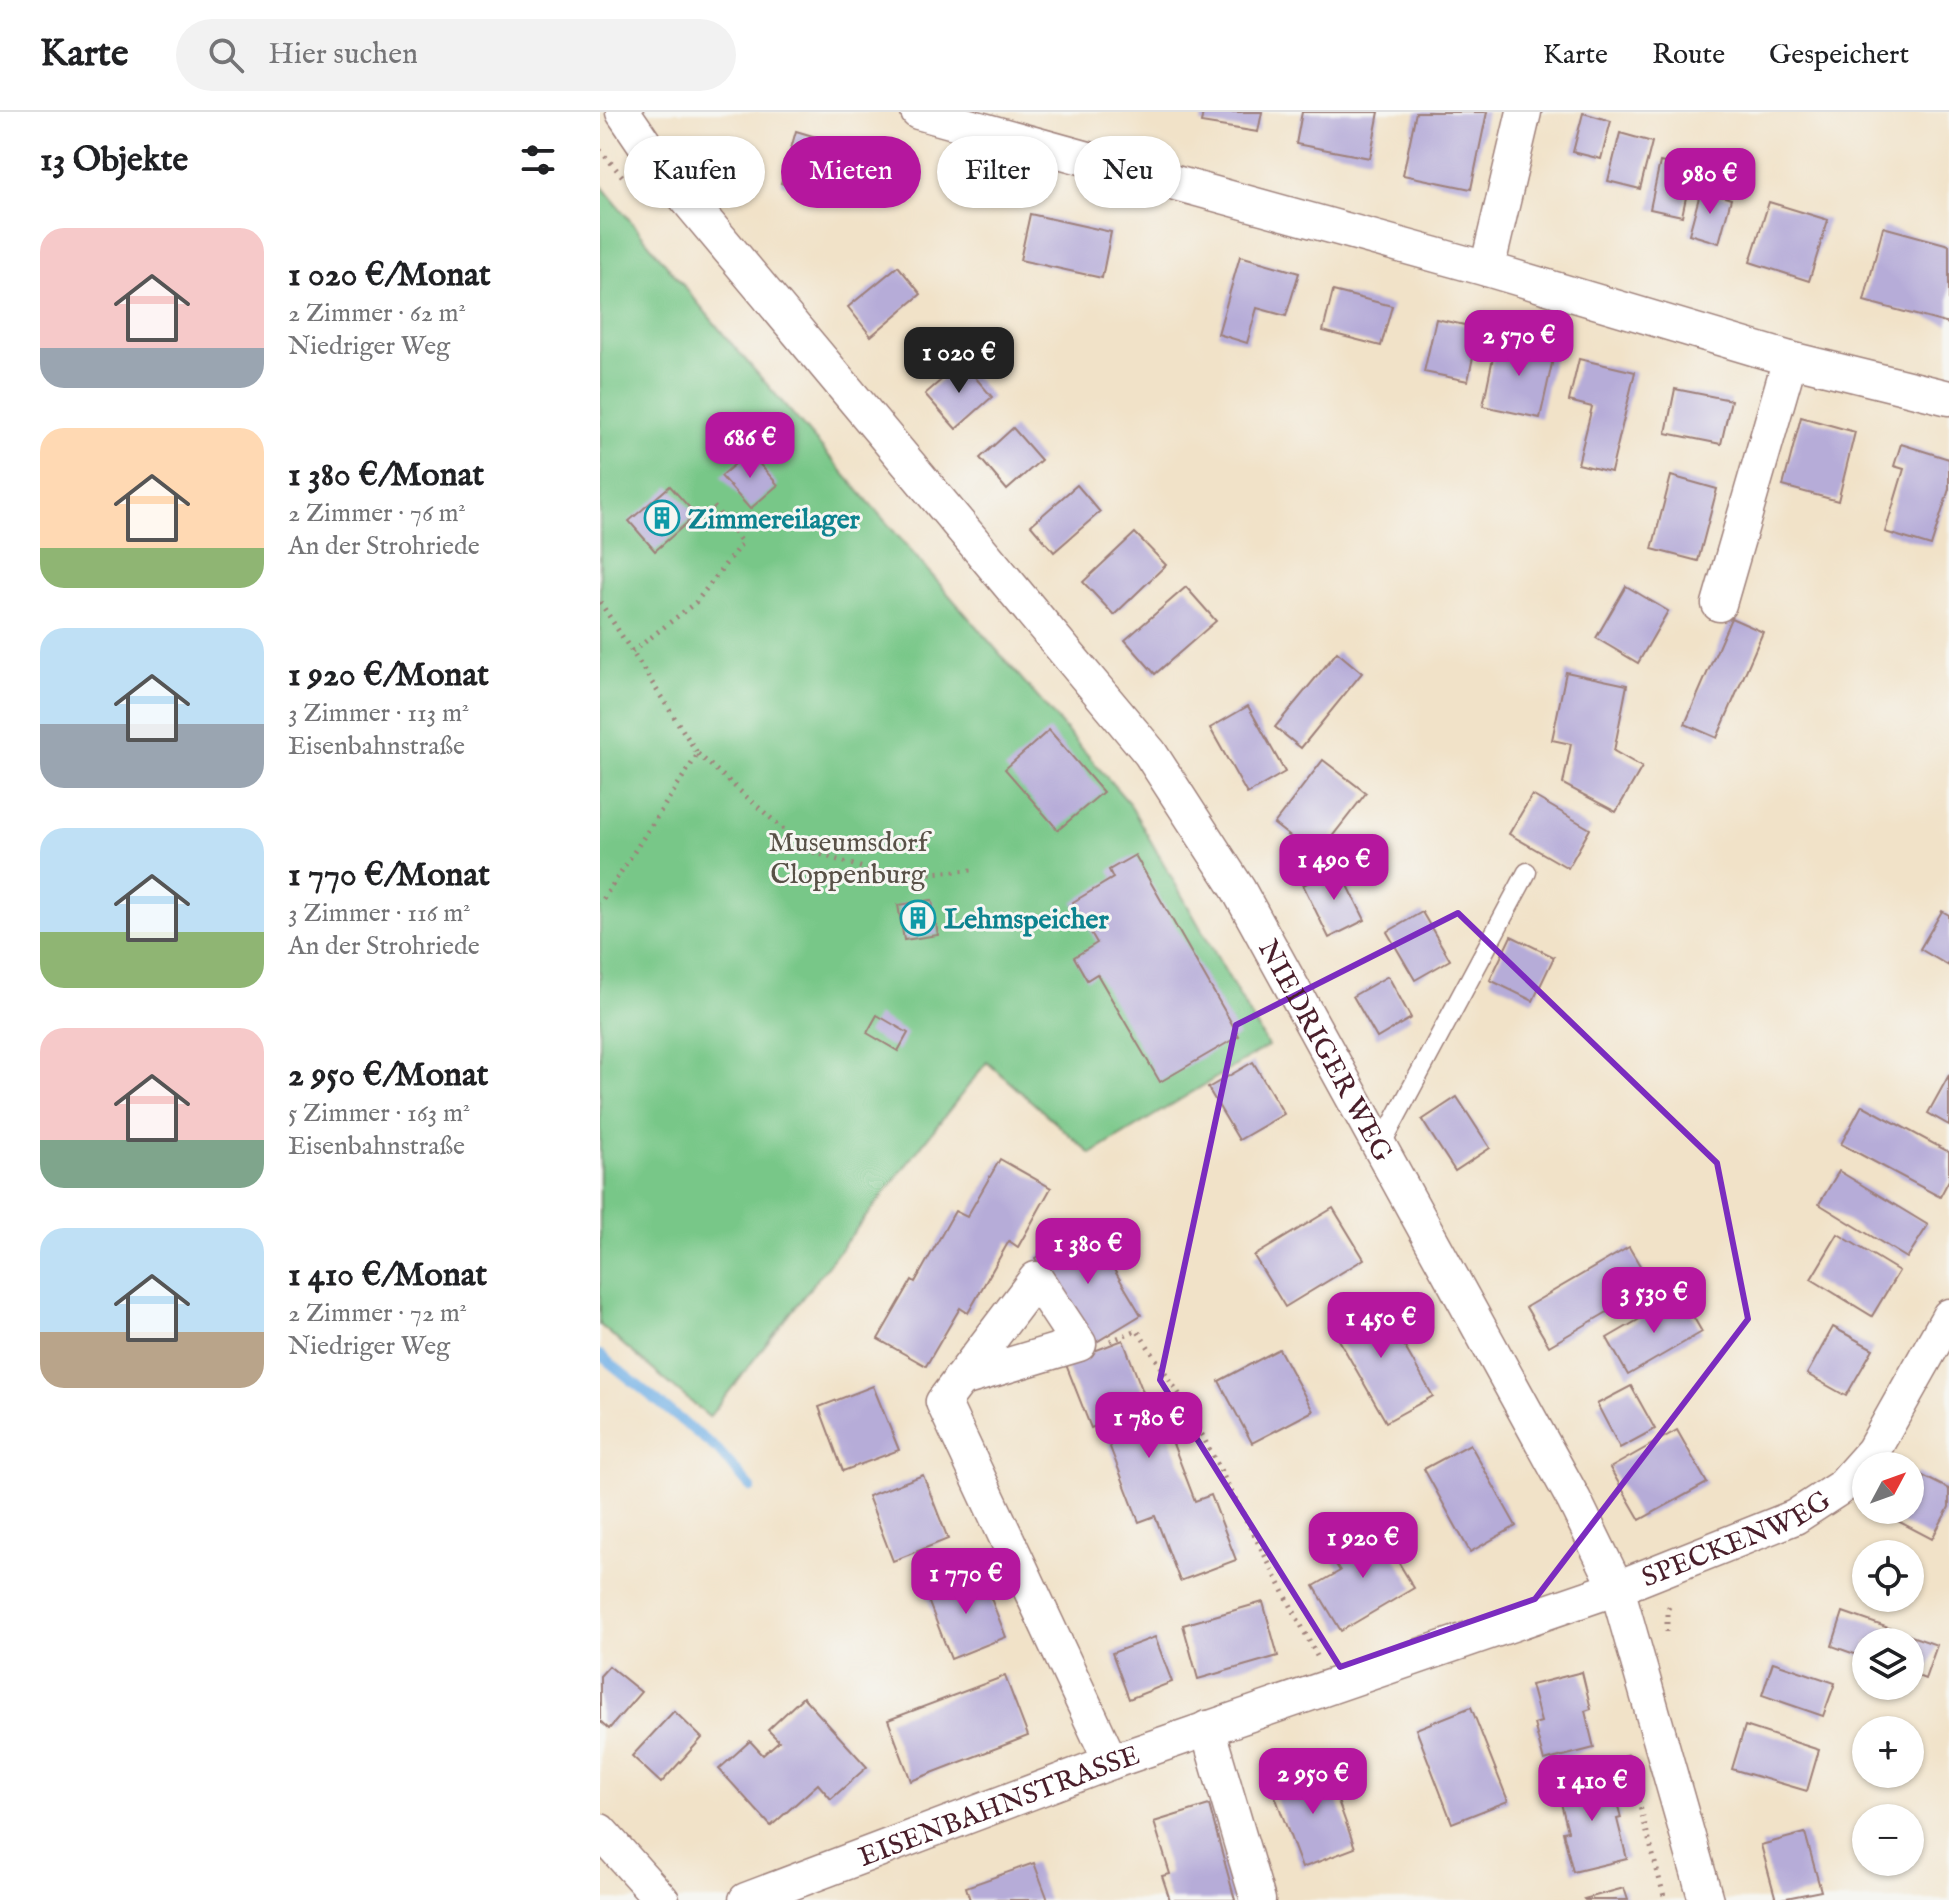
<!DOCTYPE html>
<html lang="de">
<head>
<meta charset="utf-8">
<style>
	body { margin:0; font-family:"IM FELL English",serif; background:#f2f2f2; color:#202124; height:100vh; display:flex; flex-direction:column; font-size:30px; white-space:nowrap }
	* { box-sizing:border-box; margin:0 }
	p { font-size:26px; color:#757577 }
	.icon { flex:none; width:44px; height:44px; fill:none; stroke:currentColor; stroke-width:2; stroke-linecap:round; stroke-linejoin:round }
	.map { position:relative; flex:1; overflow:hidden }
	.panel { display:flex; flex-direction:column; background:#fff; width:600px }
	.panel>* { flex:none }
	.banner { position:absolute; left:24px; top:24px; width:760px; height:72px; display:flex; gap:16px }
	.needle { width:52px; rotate:49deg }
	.buttons { position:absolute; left:1252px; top:1340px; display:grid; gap:16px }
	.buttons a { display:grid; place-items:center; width:72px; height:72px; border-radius:50%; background:#fff; box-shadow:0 2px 6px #0004; font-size:40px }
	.price { position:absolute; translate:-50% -68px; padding:0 18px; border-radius:16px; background:#b5179e; color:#fff; font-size:26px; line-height:52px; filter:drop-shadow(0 2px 4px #0008) }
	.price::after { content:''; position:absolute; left:50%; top:48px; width:24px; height:18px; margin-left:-12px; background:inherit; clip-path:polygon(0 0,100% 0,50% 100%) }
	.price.active { background:#222; color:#fff }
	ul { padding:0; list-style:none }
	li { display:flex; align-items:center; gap:24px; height:200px; padding:0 40px }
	li span { display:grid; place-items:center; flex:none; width:224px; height:160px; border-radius:24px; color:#555 }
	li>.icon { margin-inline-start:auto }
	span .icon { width:96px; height:96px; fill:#fffc; stroke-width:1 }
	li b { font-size:34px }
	h2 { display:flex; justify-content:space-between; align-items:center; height:96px; padding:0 40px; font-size:34px }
	.chip { padding:0 28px; border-radius:36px; background:#fff; box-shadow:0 2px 6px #0004; font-size:28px; line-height:72px }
	.chip.active { background:#b5179e; color:#fff }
	header { display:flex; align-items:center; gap:48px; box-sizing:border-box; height:112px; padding:0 40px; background:#fff; border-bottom:2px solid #e0e0e0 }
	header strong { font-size:38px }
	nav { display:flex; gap:44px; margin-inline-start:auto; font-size:28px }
	.search { width:560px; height:72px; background:#f2f2f2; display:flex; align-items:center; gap:20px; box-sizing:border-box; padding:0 28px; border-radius:44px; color:#757577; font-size:30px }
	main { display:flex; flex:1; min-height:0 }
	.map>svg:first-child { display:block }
	.green { fill:#78c788; stroke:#61735a; stroke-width:2 }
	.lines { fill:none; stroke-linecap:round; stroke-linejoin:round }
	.stream { stroke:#73b1e6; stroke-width:10 }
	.building { fill:#b6acd8 }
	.service-casing { stroke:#9e807a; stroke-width:21 }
	.minor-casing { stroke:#9e807a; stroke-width:37 }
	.path { stroke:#9e807a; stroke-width:5; stroke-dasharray:2 6; stroke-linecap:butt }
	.service { stroke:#fff; stroke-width:18 }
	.minor { stroke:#fff; stroke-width:34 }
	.marked { fill:none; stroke:#7b2cbf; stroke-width:6; stroke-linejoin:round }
	.labels { text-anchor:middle; stroke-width:6; stroke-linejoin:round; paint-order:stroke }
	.culture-label { font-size:28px; font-weight:bold; fill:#0d838f; stroke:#f6f6f2; text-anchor:start }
	.park-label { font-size:28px; fill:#585147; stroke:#f6f6f2 }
	.street-label { font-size:28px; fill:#4a1f2b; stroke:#f6f6f2 }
</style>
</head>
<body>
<header>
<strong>Karte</strong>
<div class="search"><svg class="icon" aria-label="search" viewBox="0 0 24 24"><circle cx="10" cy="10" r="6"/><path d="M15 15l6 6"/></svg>Hier suchen</div>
<nav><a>Karte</a><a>Route</a><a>Gespeichert</a></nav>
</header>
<main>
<section class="panel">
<h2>13 Objekte<svg class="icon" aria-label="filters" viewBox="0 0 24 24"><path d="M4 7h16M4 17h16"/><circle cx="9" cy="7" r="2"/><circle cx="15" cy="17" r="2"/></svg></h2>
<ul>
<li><span style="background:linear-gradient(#f6c9c9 75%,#9aa5b1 0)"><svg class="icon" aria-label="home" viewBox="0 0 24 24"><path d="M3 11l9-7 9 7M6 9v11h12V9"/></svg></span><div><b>1 020 €/Monat</b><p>2 Zimmer · 62 m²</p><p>Niedriger Weg</p></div></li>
<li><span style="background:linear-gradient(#ffd9b3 75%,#8fb573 0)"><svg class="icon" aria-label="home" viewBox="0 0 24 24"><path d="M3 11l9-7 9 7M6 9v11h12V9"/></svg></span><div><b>1 380 €/Monat</b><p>2 Zimmer · 76 m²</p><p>An der Strohriede</p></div></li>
<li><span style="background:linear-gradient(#bfe0f5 60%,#9aa5b1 0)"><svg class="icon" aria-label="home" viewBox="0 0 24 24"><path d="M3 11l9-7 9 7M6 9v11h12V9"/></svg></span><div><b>1 920 €/Monat</b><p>3 Zimmer · 113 m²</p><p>Eisenbahnstraße</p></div></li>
<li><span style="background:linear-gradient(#bfe0f5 65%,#8fb573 0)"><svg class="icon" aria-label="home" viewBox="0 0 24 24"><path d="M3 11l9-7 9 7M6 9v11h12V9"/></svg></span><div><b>1 770 €/Monat</b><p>3 Zimmer · 116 m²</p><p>An der Strohriede</p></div></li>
<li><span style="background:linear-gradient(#f6c9c9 70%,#7fa58c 0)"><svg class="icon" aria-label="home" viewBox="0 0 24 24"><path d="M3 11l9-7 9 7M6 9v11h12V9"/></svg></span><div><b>2 950 €/Monat</b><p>5 Zimmer · 163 m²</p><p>Eisenbahnstraße</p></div></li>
<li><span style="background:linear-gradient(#bfe0f5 65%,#b9a48a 0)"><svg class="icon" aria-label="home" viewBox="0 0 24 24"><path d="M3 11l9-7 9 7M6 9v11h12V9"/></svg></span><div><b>1 410 €/Monat</b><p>2 Zimmer · 72 m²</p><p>Niedriger Weg</p></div></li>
</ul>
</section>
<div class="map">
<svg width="1349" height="1788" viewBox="0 0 1349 1788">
	<rect width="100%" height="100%" fill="#f6f6f2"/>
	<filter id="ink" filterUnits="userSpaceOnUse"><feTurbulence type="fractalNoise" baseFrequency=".0125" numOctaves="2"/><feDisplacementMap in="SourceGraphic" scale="16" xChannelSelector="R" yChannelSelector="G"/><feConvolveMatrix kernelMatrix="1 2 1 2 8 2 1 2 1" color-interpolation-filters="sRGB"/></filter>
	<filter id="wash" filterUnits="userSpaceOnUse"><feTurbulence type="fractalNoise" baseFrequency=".006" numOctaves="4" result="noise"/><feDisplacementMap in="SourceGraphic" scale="32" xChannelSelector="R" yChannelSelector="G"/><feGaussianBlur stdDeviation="1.8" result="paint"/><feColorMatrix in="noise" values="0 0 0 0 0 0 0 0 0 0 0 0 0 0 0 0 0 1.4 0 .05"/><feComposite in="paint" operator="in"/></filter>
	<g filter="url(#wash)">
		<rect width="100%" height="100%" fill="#f1e2c8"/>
		<polygon class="green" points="0,72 125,224 529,691 668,934 491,1042 387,950 109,1305 0,1213"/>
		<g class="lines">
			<polyline class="stream" points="0,1243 118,1338 151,1376"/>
		</g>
		<g id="blocks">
			<g class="building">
				<polygon points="603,0 662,0 658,20 601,11"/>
				<polygon points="702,0 779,0 770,46 696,32"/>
				<polygon points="816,0 887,0 871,77 803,63"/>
				<polygon points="983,1 1011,9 1001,47 973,40"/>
				<polygon points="196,19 263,39 247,91 181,71"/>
				<polygon points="1020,21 1052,30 1040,77 1008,69"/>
				<polygon points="1060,50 1092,57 1082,104 1050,97"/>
				<polygon points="1101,78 1131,87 1119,131 1089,122"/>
				<polygon points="1169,90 1228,108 1209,169 1150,150"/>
				<polygon points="430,102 511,120 502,166 420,148"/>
				<polygon points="1283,115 1349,133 1349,212 1264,189"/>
				<polygon points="640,144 699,161 686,204 657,196 647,231 618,222"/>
				<polygon points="298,154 321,182 271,224 248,195"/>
				<polygon points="733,179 792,194 781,234 723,219"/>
				<polygon points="836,207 879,216 868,269 824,260"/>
				<polygon points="897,226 955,238 940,306 883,294"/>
				<polygon points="979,247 1035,260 1011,360 978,352 992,295 969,289"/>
				<polygon points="362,250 392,285 356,317 325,282"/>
				<polygon points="1075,277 1131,288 1121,332 1066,321"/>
				<polygon points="1201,305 1255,320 1238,389 1183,374"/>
				<polygon points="413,316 441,348 407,378 380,346"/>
				<polygon points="1301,332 1349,347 1349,377 1331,434 1285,420 1304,357 1294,354"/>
				<polygon points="149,340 178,373 150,397 121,364"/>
				<polygon points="1071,364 1117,377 1098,449 1052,437"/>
				<polygon points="477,373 500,400 454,440 431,413"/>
				<polygon points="70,374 96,403 55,439 29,409"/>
				<polygon points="535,421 566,453 514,503 483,470"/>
				<polygon points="1026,474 1068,499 1038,551 996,526"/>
				<polygon points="586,475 616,509 555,562 525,528"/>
				<polygon points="1131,506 1163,520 1117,626 1085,612"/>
				<polygon points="737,540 762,561 701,636 675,615"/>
				<polygon points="966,560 1027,573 1014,639 1042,655 1016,700 963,672 971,632 952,628"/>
				<polygon points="648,594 685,660 647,682 610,616"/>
				<polygon points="449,618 503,680 458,718 405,657"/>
				<polygon points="723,648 766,681 716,745 674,712"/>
				<polygon points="932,683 990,717 968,756 909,722"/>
				<polygon points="535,743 639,924 560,970 497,862 487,868 474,845 497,831 473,790 513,766 509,758"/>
				<polygon points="739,755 765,808 729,826 703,773"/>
				<polygon points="332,788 338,823 304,828 298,793"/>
				<polygon points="1342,799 1349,803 1349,854 1320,837"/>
				<polygon points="822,800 850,848 815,868 787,820"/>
				<polygon points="911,824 954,845 933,889 890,868"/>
				<polygon points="788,864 811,906 777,926 753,884"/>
				<polygon points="277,903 308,921 298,939 267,921"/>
				<polygon points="653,950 684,1002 639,1028 608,976"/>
				<polygon points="1349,963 1349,1013 1328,1001"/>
				<polygon points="857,985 890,1036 855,1059 822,1008"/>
				<polygon points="1262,993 1349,1040 1349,1068 1340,1085 1241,1032"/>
				<polygon points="400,1047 451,1076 418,1135 409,1129 368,1201 360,1196 326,1254 278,1227 312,1168 315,1170 355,1099 367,1105"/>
				<polygon points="1239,1059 1328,1113 1307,1146 1219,1092"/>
				<polygon points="733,1096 764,1147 685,1195 654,1144"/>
				<polygon points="488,1114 541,1203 488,1235 435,1146"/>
				<polygon points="1238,1122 1299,1159 1272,1204 1211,1167"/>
				<polygon points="1029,1135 1052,1174 949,1234 926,1195"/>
				<polygon points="1081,1183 1102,1220 1028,1263 1007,1226"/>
				<polygon points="776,1185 833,1284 786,1310 730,1212"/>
				<polygon points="1233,1215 1273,1237 1246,1284 1207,1262"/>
				<polygon points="523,1228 548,1293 557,1290 595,1389 611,1383 636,1448 580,1469 555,1404 539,1410 501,1312 491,1316 465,1250"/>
				<polygon points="679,1237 713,1299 652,1331 619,1269"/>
				<polygon points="273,1274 299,1338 243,1359 219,1295"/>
				<polygon points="1031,1274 1055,1317 1020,1336 997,1292"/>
				<polygon points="1077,1318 1107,1371 1040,1408 1010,1356"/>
				<polygon points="870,1332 916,1414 870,1440 824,1357"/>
				<polygon points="1317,1361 1349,1377 1349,1395 1332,1427 1294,1407 1298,1398 1310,1398 1310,1375"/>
				<polygon points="323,1363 348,1427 293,1449 268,1384"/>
				<polygon points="777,1415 814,1476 741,1519 714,1474 740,1459 730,1443"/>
				<polygon points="381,1461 406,1525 351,1547 326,1483"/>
				<polygon points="663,1490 678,1544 598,1567 583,1513"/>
				<polygon points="1243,1500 1337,1533 1325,1567 1310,1561 1310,1530 1266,1530 1266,1546 1232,1534"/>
				<polygon points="555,1525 572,1570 529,1587 512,1541"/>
				<polygon points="1173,1550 1235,1571 1223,1604 1162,1583"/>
				<polygon points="9,1554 41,1580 9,1617 0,1609 0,1564"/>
				<polygon points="982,1560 991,1597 985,1599 994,1636 944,1649 934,1612 941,1610 931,1573"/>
				<polygon points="405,1564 428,1624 311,1669 288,1608"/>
				<polygon points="203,1585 267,1655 231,1687 218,1672 171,1714 119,1657 150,1629 163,1643 179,1629 168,1618"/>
				<polygon points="871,1595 908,1689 852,1711 816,1617"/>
				<polygon points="74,1599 102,1626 61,1671 32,1644"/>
				<polygon points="1145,1614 1219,1638 1207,1679 1132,1657"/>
				<polygon points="725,1653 755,1736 702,1756 671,1673"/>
				<polygon points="1010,1662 1021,1706 1017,1707 1027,1747 973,1760 963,1720 968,1719 957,1675"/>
				<polygon points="609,1693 635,1788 570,1788 562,1764 570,1762 554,1710"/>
				<polygon points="1205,1721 1221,1779 1176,1788 1161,1733"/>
				<polygon points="434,1751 448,1788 370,1788 366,1775"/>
				<polygon points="1024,1776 1028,1788 985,1788 984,1787"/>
			</g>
		</g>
	</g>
	<g filter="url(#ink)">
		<use href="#blocks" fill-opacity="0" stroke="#9e807a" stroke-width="2"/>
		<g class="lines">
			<g class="service-casing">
				<polyline id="service" points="780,1035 927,760"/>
			</g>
			<g class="minor-casing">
				<g id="minor">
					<path id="s1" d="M23,0l38,56 489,585 88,136 336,611 43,88 89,312"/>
					<polyline points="318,0 887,157 1190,247 1349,286"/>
					<polyline points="887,157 924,0"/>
					<polyline points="1119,492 1190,247"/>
					<polyline points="359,1268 479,1232 436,1167 343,1290 511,1650"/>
					<polyline points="607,1616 658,1788"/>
					<polyline points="0,1719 62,1788"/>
					<path id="s2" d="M146,1788l365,-138 506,-174 178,-71 46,-30 32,-36 76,-135"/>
				</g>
			</g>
			<g class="path">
				<polyline points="0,38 23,65"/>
				<polyline points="0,490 98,642 0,792"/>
				<polyline points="32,540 96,490 142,431 111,391"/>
				<polyline points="98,642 207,738 288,764 372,758"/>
				<polyline points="510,1229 537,1218 587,1294 717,1544"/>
				<polyline points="1067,1520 1067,1498 1071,1492"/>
				<polyline points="1026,1642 1065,1788"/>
			</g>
			<use href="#service" class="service"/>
			<use href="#minor" class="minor"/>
		</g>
	</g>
	<path class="marked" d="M858,801l259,250 31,156 -213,280 -195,68 -180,-287 76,-355z"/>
	<defs>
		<g id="building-ring" transform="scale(1.8)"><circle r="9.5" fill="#f6f6f2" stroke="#0f9aa8" stroke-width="1.5"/><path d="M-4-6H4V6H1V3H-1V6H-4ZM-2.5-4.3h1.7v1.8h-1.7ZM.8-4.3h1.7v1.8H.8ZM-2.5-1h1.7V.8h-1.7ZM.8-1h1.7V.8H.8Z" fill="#0f9aa8"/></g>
	</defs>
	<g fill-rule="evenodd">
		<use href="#building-ring" x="62" y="406"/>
		<use href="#building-ring" x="318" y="806"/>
	</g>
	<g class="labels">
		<g class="culture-label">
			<text x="88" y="416">Zimmereilager</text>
			<text x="344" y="816">Lehmspeicher</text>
		</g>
		<g class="park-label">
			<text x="248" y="739">Museumsdorf<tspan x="248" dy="32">Cloppenburg</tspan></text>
		</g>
		<g class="street-label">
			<text dy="10" stroke="none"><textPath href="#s1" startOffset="1176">NIEDRIGER WEG</textPath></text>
			<text dy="10" stroke="none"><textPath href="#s2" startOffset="1054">SPECKENWEG</textPath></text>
			<text dy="10" stroke="none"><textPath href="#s2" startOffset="270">EISENBAHNSTRASSE</textPath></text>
		</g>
	</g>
</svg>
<div class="buttons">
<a><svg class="needle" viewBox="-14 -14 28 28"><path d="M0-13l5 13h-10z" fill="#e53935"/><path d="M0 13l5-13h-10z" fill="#757577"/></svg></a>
<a><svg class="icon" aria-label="locate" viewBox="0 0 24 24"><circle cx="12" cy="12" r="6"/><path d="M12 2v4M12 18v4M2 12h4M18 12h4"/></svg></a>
<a><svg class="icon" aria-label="layers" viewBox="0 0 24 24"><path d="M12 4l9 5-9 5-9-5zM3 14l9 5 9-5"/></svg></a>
<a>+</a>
<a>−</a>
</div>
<b class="price" style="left:1110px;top:104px">980 €</b>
<b class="price" style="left:919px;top:266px">2 570 €</b>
<b class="price active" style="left:359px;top:283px">1 020 €</b>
<b class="price" style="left:150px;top:368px">686 €</b>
<b class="price" style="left:734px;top:790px">1 490 €</b>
<b class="price" style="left:488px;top:1174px">1 380 €</b>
<b class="price" style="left:1054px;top:1223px">3 530 €</b>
<b class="price" style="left:781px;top:1248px">1 450 €</b>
<b class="price" style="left:549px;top:1348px">1 780 €</b>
<b class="price" style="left:763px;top:1468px">1 920 €</b>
<b class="price" style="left:366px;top:1504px">1 770 €</b>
<b class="price" style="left:713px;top:1704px">2 950 €</b>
<b class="price" style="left:992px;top:1711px">1 410 €</b>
<div class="banner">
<a class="chip">Kaufen</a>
<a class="chip active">Mieten</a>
<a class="chip">Filter</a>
<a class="chip">Neu</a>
</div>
</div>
</main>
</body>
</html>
